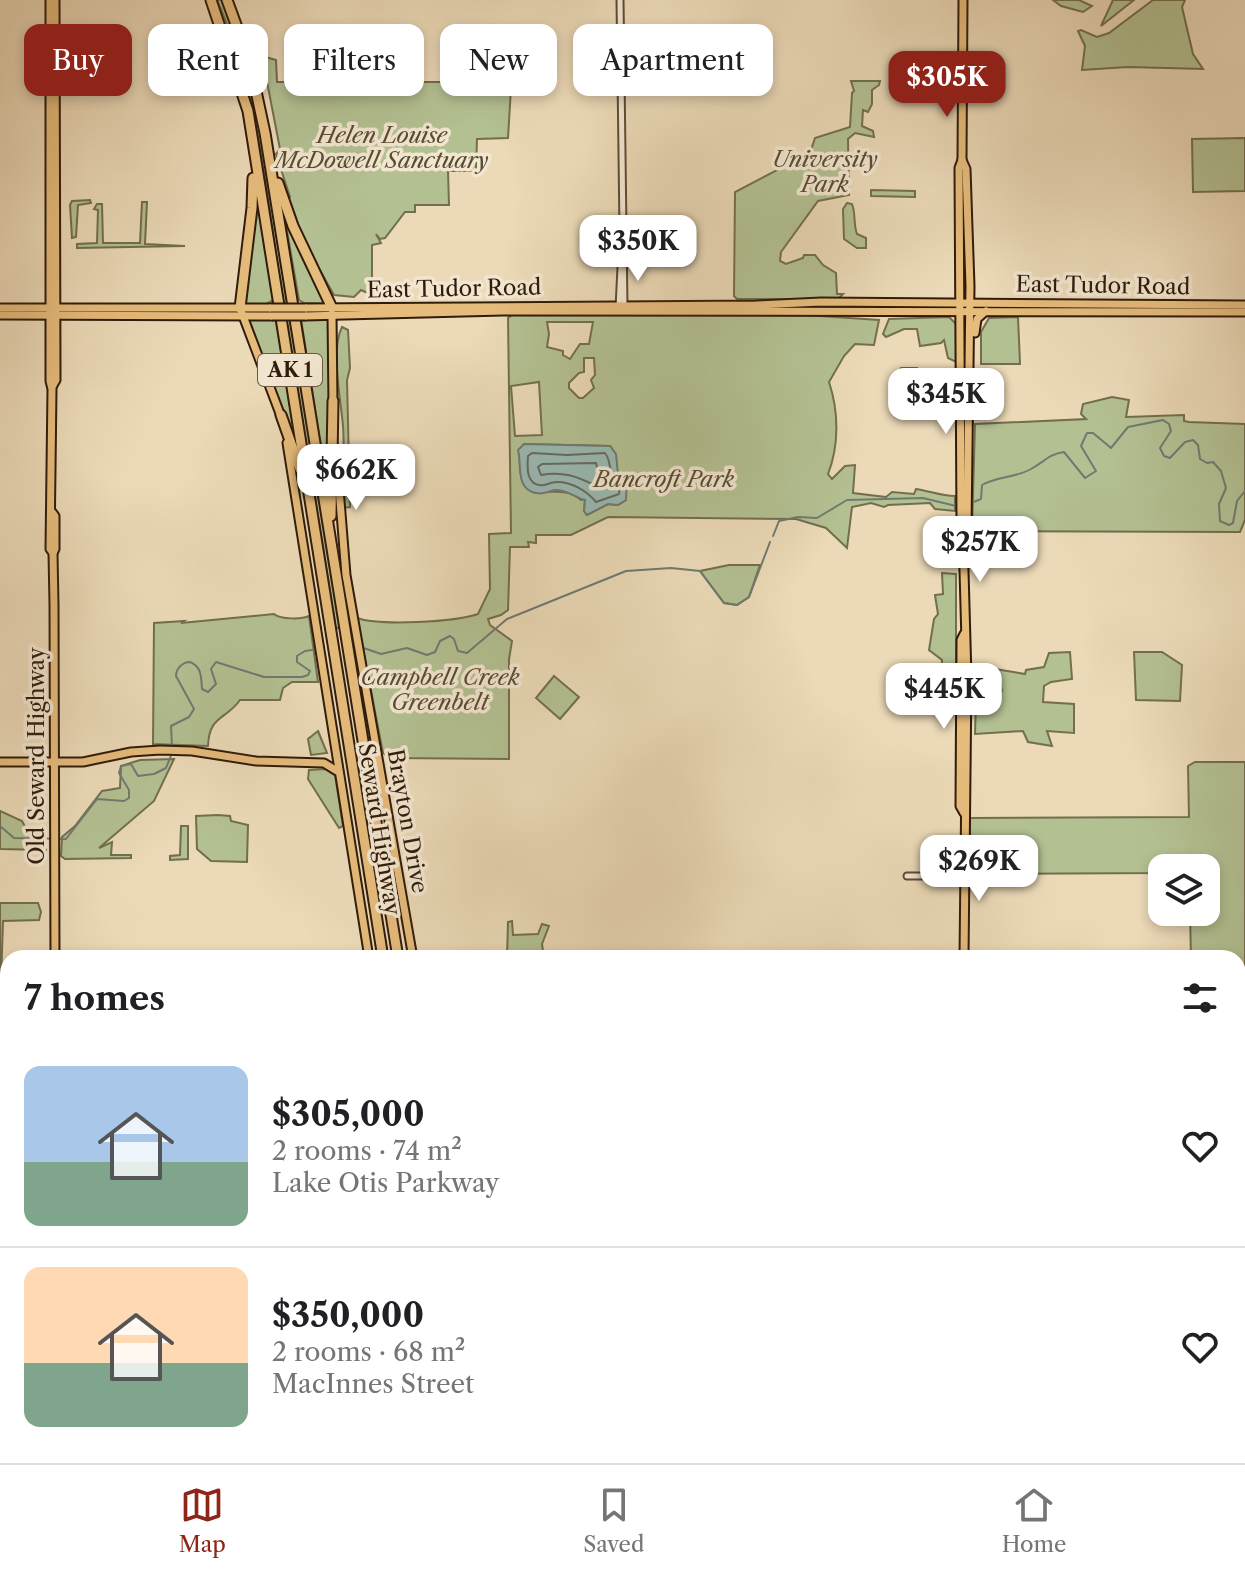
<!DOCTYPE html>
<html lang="en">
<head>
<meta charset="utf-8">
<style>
	body { margin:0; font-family:"Libre Caslon Text",serif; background:#f6f6f6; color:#202124; height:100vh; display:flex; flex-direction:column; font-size:30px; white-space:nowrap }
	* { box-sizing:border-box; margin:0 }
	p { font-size:26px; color:#757577 }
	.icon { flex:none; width:44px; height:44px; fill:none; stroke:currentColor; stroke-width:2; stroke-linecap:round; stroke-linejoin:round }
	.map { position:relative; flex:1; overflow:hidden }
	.panel { position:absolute; left:0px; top:950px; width:1246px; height:514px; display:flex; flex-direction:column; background:#fff; border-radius:24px 24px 0 0; box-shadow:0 4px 12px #0003 }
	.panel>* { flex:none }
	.guide { position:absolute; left:24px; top:24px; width:800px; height:72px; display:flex; gap:16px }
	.fabs { position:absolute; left:1148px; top:854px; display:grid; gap:16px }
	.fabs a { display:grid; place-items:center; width:72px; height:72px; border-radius:16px; background:#fff; box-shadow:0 4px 12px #0003; font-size:40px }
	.price { position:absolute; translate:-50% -68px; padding:0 18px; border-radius:16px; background:#fff; color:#222; font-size:26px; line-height:52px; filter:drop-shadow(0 2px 4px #0008) }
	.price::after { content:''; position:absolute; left:50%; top:48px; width:24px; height:18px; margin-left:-12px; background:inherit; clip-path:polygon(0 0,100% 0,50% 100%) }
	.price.active { background:#8f2418; color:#fff }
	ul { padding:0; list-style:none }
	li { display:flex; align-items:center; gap:24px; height:200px; padding:0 24px }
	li+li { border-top:2px solid #e0e0e0 }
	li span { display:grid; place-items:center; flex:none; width:224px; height:160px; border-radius:16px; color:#555 }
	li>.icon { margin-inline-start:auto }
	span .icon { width:96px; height:96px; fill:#fffc; stroke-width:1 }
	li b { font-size:34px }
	h2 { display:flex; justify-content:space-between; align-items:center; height:96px; padding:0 24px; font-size:34px }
	.pill { padding:0 28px; border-radius:16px; background:#fff; box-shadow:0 4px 12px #0003; font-size:28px; line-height:72px }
	.pill.active { background:#8f2418; color:#fff }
	.tabs { display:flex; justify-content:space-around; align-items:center; height:112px; border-top:2px solid #e0e0e0; background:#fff; font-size:22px; color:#757577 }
	.tabs a { display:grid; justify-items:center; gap:4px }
	.tabs .active { color:#8f2418 }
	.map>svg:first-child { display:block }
	.green { fill:#b3c092; stroke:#726e4e; stroke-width:2; fill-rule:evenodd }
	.water { fill:#99b9b3; stroke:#6f7a70; stroke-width:2 }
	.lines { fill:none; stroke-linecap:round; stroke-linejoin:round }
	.shore { stroke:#656a5f; stroke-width:2 }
	.stream { stroke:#6f7a70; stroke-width:2 }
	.minor-casing { stroke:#604b36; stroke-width:9 }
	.major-casing { stroke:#311c0b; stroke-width:11 }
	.highway-casing { stroke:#311c0b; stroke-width:13 }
	.minor { stroke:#f2e6d0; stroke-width:5 }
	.major { stroke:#e6bc7c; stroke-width:7 }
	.highway { stroke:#e6bc7c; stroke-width:9 }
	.major-bridge-casing { stroke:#311c0b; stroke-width:11; stroke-linecap:butt }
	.major-bridge { stroke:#e6bc7c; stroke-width:7 }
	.labels { text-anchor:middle; stroke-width:7; stroke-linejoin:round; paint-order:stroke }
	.shield { fill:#f2e6d0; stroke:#6b5946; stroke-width:2 }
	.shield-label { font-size:20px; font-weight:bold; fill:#311c0b }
	.park-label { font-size:22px; font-style:italic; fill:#584d34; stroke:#f2e6d0 }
	.street-label { font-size:22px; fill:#311c0b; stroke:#f2e6d0 }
</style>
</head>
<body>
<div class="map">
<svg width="1245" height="1463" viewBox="0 0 1245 1463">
	<rect width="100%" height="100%" fill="#ebd9b7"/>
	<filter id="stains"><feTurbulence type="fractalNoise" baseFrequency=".0025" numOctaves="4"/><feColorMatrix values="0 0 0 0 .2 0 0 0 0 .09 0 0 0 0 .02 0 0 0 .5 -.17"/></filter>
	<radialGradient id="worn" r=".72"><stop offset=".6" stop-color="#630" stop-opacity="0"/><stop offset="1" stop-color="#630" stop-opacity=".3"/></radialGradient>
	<g class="green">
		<path d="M217,0h6l31,93 34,210h-5c-16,-102 -23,-208 -66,-303z"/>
		<polygon points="1053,0 1079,0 1092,6 1083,12 1061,6"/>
		<polygon points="1113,0 1134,0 1101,26"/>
		<polygon points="1153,0 1185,0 1182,7 1193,54 1203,69 1128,67 1082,70 1085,46 1078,31 1081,30 1097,37 1109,33"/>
		<polygon points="511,52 534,60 525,75 525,84 511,88 508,138 477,139 476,171 448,171 449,205 415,205 415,212 405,212 385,238 380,239 376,234 381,243 372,245 372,295 361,290 354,297 334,295 296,228 287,201 290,197 276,154 280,149 262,56 276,60 277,82 499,82 505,78 505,54"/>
		<polygon points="851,81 880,81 879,85 872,90 872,104 868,112 863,110 862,126 873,131 874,137 855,133 848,139 849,195 818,201 781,252 780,261 786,264 803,258 804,255 815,255 823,265 836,273 837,294 843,294 838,299 737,299 734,296 735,192 810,153 815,138 850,127 852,93 854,91"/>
		<polygon points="1245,138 1245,191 1193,192 1192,139"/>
		<polygon points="871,190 915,191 915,197 871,196"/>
		<polygon points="256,193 274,300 266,304 244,304"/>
		<polygon points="90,200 91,203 78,205 76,237 72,238 70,205 72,201"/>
		<polygon points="142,202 147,202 145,244 185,246 77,248 77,244 97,243 98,210 94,209 97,204 102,204 103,243 140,243"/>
		<polygon points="282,202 327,304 304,303 299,300"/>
		<path d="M847,203l5,1c4,10 1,19 5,30l9,4v10h-9l-13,-9 -1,-30z"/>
		<path d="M607,314l198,1 74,5 -5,25 -19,-1 -11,12 -15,26c10,30 10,64 -1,92l4,5 13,-13 10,-1 -2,28 33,4 6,-5 22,2 2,-5c14,2 25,7 39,7v15l-20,-2 -5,-6 -42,2 -4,2 -13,-4 -19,4 -5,41 -21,-20 -30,-9 -188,-2 -37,18h-35v8l-8,-1 1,5h-19l-2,63 -7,5 -13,4 2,6 22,16 -3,18v100l-119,-1 -7,-5 -26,-135c23,8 98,4 121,-4l12,-25 -1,-55 22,-1 -3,-215 4,-3zM547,322h46l-4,22h-9l-10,15 -7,-4v-4l-16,-4 2,-13zM584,358h10l1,17 -4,5 3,8 -11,10h-4l-10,-10v-5l10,-10 5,-1zM539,382l3,53 -27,1 -4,-50zM524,444l86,2c8,9 3,17 8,27 4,10 6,14 8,27l-8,5 -10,-1 -21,11 -3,-4 1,-12 -4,1c-22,-21 -58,10 -61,-31 0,-11 -2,-17 4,-25z"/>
		<polygon points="949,317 956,324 956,362 948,358 944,340 941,343 920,346 917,329 904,329 886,337 883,334 889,319"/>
		<polygon points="1018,317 1020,364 981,364 981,332 989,318"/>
		<polygon points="286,318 290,319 340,627 336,629"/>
		<polygon points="250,319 276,319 297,451 249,323"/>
		<polygon points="301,319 329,320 329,486 327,486"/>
		<path d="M342,327l6,3 2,38 -3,12 3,127 -8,1c0,-27 3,-55 1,-82 -2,-27 -13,-75 -1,-99z"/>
		<polygon points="901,368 917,368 921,380 897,381 897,374"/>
		<polygon points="1112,397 1129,400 1126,417 1184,415 1184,421 1189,422 1245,424 1245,520 1240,532 972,531 975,424 1086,419 1081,414 1083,404"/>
		<polygon points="729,565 760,565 749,597 737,605 724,603 700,571"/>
		<polygon points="942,573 956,574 956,665 955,673 941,676 942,660 929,650 934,619 938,614 935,595 943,594"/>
		<path d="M274,614c7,6 29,5 35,2l9,66h-26l-9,6 -3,12h-40c-14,20 -31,15 -32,46l-55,-2 1,-121 30,-2 -3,2z"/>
		<polygon points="1070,652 1072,679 1051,682 1044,686 1043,702 1074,704 1074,733 1047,731 1052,746 1028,742 1023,731 975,734 976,700 993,700 1002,691 1000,682 991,682 989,668 1025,674 1026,670 1044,667 1049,653"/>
		<polygon points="1134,652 1162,652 1182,665 1180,701 1136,700"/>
		<polygon points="554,676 579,697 560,719 536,698"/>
		<polygon points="318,731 327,753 311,755 308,739"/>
		<polygon points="174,759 154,801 99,848 112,842 111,855 131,855 131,858 65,859 61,856 62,837 75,826 102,791 120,788 121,766 140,760"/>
		<polygon points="1195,762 1245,762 1245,1062 1238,1056 1238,958 1191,958 1190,912 1206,912 1206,868 1162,868 1162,873 970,874 970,818 1189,817 1188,766"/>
		<polygon points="326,769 335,775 343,826 339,828 308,779 309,770"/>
		<polygon points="0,811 22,821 29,834 46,837 46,850 0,849"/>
		<polygon points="218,815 230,816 231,821 248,825 247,862 211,861 197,849 196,816"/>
		<polygon points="181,826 188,826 188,859 170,860 170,856 180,855"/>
		<polygon points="0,903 38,903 41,912 39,920 3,921 1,981 7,988 0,989"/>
		<polygon points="512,921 513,935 538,934 542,924 549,926 542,944 544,958 507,958 508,922"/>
		<rect x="0" y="1103" width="8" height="43"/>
		<polygon points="1238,1219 1245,1219 1245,1258 1238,1253"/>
		<path d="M1238,1256c7,17 7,52 7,73h-7z"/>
		<polygon points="35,1456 56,1456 61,1461 67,1456 91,1456 94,1463 37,1463"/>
	</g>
	<path class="water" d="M524,444l86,2 6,8 2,20 9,4 -1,22 -8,5 -10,-1 -21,11 -3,-4 1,-11c-9,-2 -19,-11 -30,-10 -6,1 -12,5 -19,3 -21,-4 -14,-28 -18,-43z"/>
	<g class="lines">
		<g class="shore">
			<path d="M532,453l35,2 38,-2c8,10 1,21 15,33l-1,8 -23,8c-9,-11 -24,-20 -39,-20 -4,0 -9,2 -13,3 -18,2 -17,-17 -16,-29z"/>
			<path d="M542,464l54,-1 5,21 -5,2c-19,-10 -34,-15 -55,-11l-3,-8z"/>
		</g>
		<g class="stream">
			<path d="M971,503l10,-4 1,-14c16,-9 33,-7 49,-16 13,-7 18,-15 33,-17l21,26 11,-7 -15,-25 6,-13h6l18,15 17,-21 35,-7 6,4 2,7 -11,17 4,8 6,2 15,-16 8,-2 5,5 2,14 7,4 6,-1 8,9 5,17 -7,16 1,17 9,4 4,-2 4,-22 8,-10"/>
			<polyline points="773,536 779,521 798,517 817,518 847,500 923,498 956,506"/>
			<polyline points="352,644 381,654 407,648 427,655 435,652 440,641 450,636 454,639 458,651 467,653 507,619 626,571 671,568 700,571 724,603 737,605 749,597 770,542"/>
			<path d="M172,747l-1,-21 18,-9 5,-8 -18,-33c0,-7 6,-14 14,-14 12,5 11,15 12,27l6,3 8,-8 -5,-15 5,-7 48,15h38l6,-2 2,-4 -13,-9v-6l8,-5 13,-2"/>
			<polyline points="0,826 14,838 66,839 97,799 124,801 129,798 129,790 119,773 121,766 131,764 138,776 154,774 166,768 172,753"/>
		</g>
		<g class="minor-casing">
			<g id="minor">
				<polyline points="620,0 624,307"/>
				<polyline points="619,308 621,267"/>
				<polyline points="907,876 964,876"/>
				<polyline points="388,1456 388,1463"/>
				<polyline points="430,1456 431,1463"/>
			</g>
		</g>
		<g class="major-casing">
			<g id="major">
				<polyline points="50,0 50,381 52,389 50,549 53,553 54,605 55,958"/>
				<polyline points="963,0 962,160 959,168 961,522 963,535 967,678 964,958"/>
				<polyline points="962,160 966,169 970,286 967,529 963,535"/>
				<polyline points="0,308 271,308"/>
				<polyline points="240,308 282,419"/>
				<polyline points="305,308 756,305 821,302 1245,305"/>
				<polyline points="0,315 272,316"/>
				<polyline points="332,315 333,406"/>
				<polyline points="305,316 503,311 1245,312"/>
				<polyline points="975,333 977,319 986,311"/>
				<polyline points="52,387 56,380 55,0"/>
				<polyline points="287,443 369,958"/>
				<polyline points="336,451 346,575 413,958"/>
				<polyline points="52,512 55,516 55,549 53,553"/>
				<polyline points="0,762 83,762 131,752 160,750 192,751 256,761 324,763 337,771"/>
				<polyline points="964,813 960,806 961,640 964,634"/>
				<polyline points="1238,1207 1245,1207"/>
				<polyline points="0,1213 8,1213"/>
				<polyline points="1238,1214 1245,1214"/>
				<polyline points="0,1219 8,1219"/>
				<polyline points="162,1456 165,1463"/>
				<polyline points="1066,1456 1069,1463"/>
				<polyline points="1074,1456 1076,1463"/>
			</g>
		</g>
		<g class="highway-casing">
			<g id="highway">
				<polyline points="211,0 248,111 383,958"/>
				<polyline points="227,0 250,63 265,133 398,958"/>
				<polyline points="278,183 293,226 332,308"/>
				<polyline points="240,308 252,208 253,178"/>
				<polyline points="281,415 300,469"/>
				<polyline points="331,516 333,401"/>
				<polyline points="403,1456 403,1463"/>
				<polyline points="420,1463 420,1456"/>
			</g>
		</g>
		<use href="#minor" class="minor"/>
		<use href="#major" class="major"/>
		<use href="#highway" class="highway"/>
		<g class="major-bridge-casing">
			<g id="major-bridge">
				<polyline points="271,308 305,308"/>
				<polyline points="272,316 305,316"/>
			</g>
		</g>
		<use href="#major-bridge" class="major-bridge"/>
	</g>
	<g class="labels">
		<rect class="shield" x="258" y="354" width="64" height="32" rx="6"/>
		<g class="shield-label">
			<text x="290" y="377">AK 1</text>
		</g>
		<g class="park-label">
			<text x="382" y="143">Helen Louise<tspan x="382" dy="25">McDowell Sanctuary</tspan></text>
			<text x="825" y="167">University<tspan x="825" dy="25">Park</tspan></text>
			<text x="664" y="487">Bancroft Park</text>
			<text x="440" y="685">Campbell Creek<tspan x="440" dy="25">Greenbelt</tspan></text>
		</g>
		<g class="street-label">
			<text transform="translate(1103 285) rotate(1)" y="8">East Tudor Road</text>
			<text transform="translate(454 288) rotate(-1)" y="8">East Tudor Road</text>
			<text transform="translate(36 756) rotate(-90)" y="8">Old Seward Highway</text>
			<text transform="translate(408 821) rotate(80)" y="8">Brayton Drive</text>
			<text transform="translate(380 829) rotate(81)" y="8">Seward Highway</text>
		</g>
	</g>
	<rect width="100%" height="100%" filter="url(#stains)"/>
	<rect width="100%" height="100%" fill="url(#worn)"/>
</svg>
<div class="fabs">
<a><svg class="icon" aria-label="layers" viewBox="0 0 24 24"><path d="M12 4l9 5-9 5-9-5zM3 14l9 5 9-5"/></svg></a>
</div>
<b class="price active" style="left:947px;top:119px">$305K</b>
<b class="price" style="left:638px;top:283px">$350K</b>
<b class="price" style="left:946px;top:436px">$345K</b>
<b class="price" style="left:356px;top:512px">$662K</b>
<b class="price" style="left:980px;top:584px">$257K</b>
<b class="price" style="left:944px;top:731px">$445K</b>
<b class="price" style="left:979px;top:903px">$269K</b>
<div class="guide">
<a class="pill active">Buy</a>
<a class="pill">Rent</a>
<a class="pill">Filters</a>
<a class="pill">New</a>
<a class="pill">Apartment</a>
</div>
<section class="panel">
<h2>7 homes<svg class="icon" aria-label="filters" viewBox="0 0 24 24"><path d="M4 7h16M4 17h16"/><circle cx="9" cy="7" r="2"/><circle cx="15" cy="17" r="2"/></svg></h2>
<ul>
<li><span style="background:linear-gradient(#a9c7e8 60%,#7fa58c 0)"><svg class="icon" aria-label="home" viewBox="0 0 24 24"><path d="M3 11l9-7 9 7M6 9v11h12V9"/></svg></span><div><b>$305,000</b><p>2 rooms · 74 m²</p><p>Lake Otis Parkway</p></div><svg class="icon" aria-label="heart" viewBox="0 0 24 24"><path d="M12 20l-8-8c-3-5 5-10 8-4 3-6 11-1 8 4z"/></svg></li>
<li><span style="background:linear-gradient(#ffd9b3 60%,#7fa58c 0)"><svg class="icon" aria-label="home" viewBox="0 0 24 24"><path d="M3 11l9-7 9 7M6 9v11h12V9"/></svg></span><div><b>$350,000</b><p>2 rooms · 68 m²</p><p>MacInnes Street</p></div><svg class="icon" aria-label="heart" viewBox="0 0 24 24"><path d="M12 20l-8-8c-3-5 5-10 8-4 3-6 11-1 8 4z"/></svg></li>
</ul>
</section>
</div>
<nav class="tabs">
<a class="active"><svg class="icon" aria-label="map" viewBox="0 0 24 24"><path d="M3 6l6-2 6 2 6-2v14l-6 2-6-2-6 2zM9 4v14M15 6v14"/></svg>Map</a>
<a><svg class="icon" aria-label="saved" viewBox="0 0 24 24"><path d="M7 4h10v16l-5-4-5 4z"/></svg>Saved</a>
<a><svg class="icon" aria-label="home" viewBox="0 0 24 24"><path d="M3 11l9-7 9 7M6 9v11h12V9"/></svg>Home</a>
</nav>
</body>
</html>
